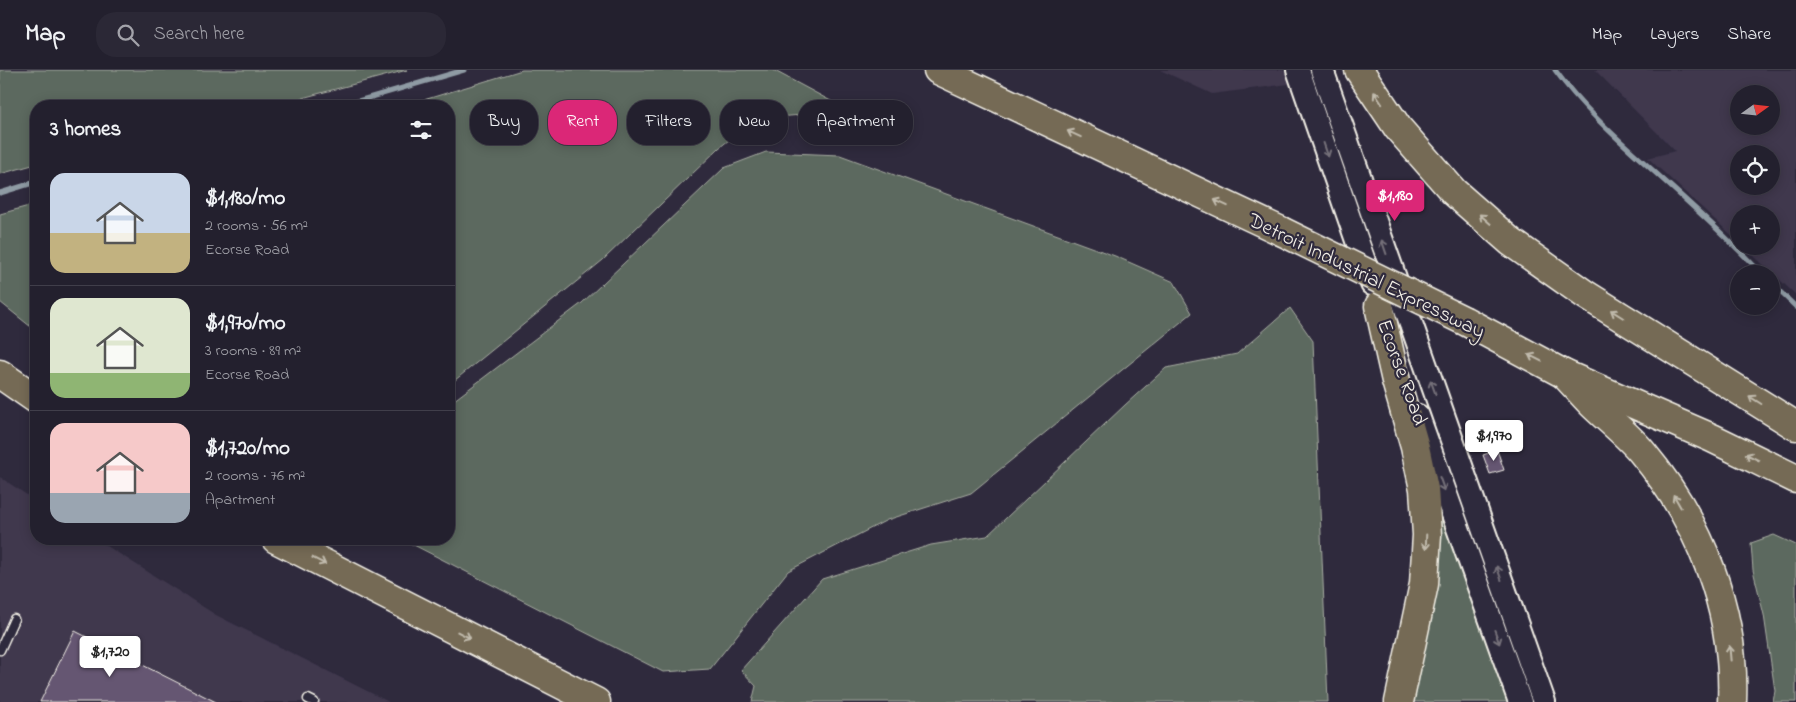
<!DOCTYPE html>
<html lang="en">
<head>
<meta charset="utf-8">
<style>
	body { margin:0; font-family:"Indie Flower",sans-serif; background:#2b2836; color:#f1f3f6; height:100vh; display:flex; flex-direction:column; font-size:19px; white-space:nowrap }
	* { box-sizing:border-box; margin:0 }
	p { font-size:16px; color:#a3a3aa }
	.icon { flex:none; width:28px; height:28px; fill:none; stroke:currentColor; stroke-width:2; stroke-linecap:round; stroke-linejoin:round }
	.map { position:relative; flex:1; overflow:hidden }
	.drawer { position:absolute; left:30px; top:30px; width:425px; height:445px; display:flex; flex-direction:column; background:#23202e; border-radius:20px; box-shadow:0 2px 12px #0003,0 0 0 1px #403e4a }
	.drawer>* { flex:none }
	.hud { position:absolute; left:470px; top:30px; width:475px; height:45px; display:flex; gap:10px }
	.needle { width:32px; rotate:75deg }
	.buttons { position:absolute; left:1730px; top:15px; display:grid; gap:10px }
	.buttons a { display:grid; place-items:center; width:50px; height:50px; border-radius:50%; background:#23202e; box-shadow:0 2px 12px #0003,0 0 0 1px #403e4a; font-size:25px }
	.price { position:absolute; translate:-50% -42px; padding:0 11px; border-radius:5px; background:#fff; color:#222; font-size:16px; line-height:32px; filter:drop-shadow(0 1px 2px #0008) }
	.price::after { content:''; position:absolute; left:50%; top:30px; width:15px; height:11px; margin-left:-8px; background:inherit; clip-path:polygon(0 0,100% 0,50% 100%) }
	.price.on { background:#db2777; color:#fff }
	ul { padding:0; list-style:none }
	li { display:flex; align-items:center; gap:15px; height:125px; padding:0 20px }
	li+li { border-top:1px solid #403e4a }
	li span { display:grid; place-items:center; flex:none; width:140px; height:100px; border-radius:15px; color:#555 }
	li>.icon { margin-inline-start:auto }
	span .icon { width:60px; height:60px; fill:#fffc; stroke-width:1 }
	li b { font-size:21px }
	h2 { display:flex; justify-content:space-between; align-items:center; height:60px; padding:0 20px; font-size:21px }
	.pill { padding:0 18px; border-radius:20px; background:#23202e; box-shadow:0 2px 12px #0003,0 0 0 1px #403e4a; font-size:18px; line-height:45px }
	.pill.on { background:#db2777; color:#fff }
	header { display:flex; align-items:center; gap:30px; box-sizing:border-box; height:70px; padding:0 25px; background:#23202e; border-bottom:1px solid #403e4a }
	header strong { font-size:24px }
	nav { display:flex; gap:28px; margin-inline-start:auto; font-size:18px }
	.search { width:350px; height:45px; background:#2b2836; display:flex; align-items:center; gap:12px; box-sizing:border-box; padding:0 18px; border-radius:20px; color:#a3a3aa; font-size:19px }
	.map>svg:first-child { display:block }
	.built { fill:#3f374d; fill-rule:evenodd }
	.green { fill:#5c695e; stroke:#a8ada3 }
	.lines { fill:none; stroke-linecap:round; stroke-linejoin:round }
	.stream { stroke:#8f9ba4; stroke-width:5 }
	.building { fill:#655672; stroke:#f4f1e8 }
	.service-casing { stroke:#f4f1e8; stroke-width:11 }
	.secondary-casing { stroke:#f4f1e8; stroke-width:26 }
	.motorway-casing { stroke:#f4f1e8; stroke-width:31 }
	.service { stroke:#2f2a3d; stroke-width:8 }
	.secondary { stroke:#2f2a3d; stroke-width:22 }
	.motorway { stroke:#756a55; stroke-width:28 }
	.motorway-bridge-casing { stroke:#f4f1e8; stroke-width:31; stroke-linecap:butt }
	.motorway-bridge { stroke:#756a55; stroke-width:28 }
	.oneway { stroke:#c1bbad }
	.oneway2 { stroke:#747079 }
	.labels { text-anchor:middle; stroke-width:4.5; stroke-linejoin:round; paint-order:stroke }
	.street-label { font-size:21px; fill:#f4f1e8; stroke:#2f2a3d }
</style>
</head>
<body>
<header>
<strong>Map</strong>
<div class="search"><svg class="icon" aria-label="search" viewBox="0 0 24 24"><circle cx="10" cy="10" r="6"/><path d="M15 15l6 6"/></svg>Search here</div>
<nav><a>Map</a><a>Layers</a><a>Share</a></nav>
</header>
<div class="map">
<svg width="1796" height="632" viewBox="0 0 1796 632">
	<rect width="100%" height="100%" fill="#2f2a3d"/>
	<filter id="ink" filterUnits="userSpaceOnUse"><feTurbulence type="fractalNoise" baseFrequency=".02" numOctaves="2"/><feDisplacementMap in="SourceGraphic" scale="10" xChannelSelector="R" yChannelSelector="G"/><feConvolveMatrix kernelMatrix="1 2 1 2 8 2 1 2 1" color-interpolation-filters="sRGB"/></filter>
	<g filter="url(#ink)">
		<g class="built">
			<polygon points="1160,0 1284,0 1289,14 1212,24"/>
			<path d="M1595,0h201v225l-53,-49h28v-32h-32v28l-91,-84 27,-7zM1739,24h32v32h-32zM1739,84h32v32h-32z"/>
			<polygon points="0,407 36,431 36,469 96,469 216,545 389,632 0,632"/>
		</g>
		<g class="green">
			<polygon points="0,0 407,0 272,36 36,36 36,94 0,104"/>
			<polygon points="522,0 773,0 842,37 813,44 755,49 719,78 603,190 449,315 449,36 404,36"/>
			<polygon points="766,82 840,85 1115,186 1174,212 1192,243 971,423 887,450 788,501 710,599 663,602 402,469 449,469 449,334 582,233 724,98"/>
			<polygon points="36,134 36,261 0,232 0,144"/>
			<polygon points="1290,238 1313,271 1328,632 752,632 756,616 741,600 822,509 931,475 987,466 1125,335 1166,298 1237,284"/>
			<polygon points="1443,446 1509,632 1410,632 1437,448"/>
			<polygon points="1774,465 1796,475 1796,632 1773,632 1775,621 1764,545 1753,500 1751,473"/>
		</g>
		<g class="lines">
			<g class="stream">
				<path d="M1555,0c26,36 60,67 93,96 39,35 78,70 114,108"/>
				<polyline points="341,36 464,0"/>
				<polyline points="0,123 36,112"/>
				<polyline points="1771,213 1796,237"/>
			</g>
		</g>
		<g class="building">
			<polygon points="1497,380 1504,400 1490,404 1483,385"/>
			<polygon points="75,561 216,632 40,632"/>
		</g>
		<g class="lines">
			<g class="service-casing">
				<g id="service">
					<polyline points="0,580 14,549"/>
					<polyline points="308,629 314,632"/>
				</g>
			</g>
			<g class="secondary-casing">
				<g id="secondary">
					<polyline points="1298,0 1372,214"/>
					<polyline points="1322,0 1544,632"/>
					<polyline points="1418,346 1520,632"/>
				</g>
			</g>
			<g class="motorway-casing">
				<g id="motorway">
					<polyline points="938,0 1281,161"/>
					<polyline points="1359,0 1398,58 1454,122 1511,172 1586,225 1796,356"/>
					<polyline points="1379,236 1396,311 1415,377 1424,419 1427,465 1424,514 1399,632"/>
					<polyline points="1465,251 1564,304 1712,368 1796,409"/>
					<polyline points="0,304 36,329"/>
					<path d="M1564,304c9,9 17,19 26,28 17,17 37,32 52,50 58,69 94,159 90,250"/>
					<polyline points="276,469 596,632"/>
				</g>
			</g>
			<use href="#service" class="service"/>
			<use href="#secondary" class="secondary"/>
			<use href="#motorway" class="motorway"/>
			<g class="motorway-bridge-casing">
				<polyline id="motorway-bridge" points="1281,161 1465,251"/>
			</g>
			<use href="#motorway-bridge" class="motorway-bridge"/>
		</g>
		<defs><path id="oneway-shaft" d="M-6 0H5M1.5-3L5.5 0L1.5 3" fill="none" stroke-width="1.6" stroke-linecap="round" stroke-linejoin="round" transform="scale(1.25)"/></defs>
		<g class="oneway">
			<use href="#oneway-shaft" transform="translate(1378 28) rotate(-124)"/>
			<use href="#oneway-shaft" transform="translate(1074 64) rotate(-155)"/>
			<use href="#oneway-shaft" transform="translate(1221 133) rotate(-155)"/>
			<use href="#oneway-shaft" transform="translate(1485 149) rotate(-139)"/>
			<use href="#oneway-shaft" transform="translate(1617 244) rotate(-148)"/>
			<use href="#oneway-shaft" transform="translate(1535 288) rotate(-153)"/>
			<use href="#oneway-shaft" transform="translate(1755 330) rotate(-148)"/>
			<use href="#oneway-shaft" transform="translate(1752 387) rotate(-154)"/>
			<use href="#oneway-shaft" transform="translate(1677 431) rotate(-120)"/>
			<use href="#oneway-shaft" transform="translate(1426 472) rotate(92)"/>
			<use href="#oneway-shaft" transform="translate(319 491) rotate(27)"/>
			<use href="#oneway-shaft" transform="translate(464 565) rotate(27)"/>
			<use href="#oneway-shaft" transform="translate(1730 583) rotate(-95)"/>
		</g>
		<g class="oneway2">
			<use href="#oneway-shaft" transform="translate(1326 80) rotate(71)"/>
			<use href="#oneway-shaft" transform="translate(1384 177) rotate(-109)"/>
			<use href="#oneway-shaft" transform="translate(1433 317) rotate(-110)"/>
			<use href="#oneway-shaft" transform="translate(1442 414) rotate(70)"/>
			<use href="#oneway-shaft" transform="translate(1499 503) rotate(-109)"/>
			<use href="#oneway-shaft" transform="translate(1497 567) rotate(70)"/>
		</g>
	</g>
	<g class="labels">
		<g class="street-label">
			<text transform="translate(1367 205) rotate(26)" y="7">Detroit Industrial Expressway</text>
			<text transform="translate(1403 302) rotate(70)" y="7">Ecorse Road</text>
		</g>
	</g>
</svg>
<div class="buttons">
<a><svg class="needle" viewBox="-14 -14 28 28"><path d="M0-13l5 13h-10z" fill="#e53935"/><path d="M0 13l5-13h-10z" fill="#a3a3aa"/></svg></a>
<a><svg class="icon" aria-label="locate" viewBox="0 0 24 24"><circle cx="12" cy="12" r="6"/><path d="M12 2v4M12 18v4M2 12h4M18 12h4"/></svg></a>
<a>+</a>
<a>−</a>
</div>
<b class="price on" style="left:1395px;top:152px">$1,180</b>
<b class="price" style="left:1494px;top:392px">$1,970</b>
<b class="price" style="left:110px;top:608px">$1,720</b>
<div class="hud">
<a class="pill">Buy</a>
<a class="pill on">Rent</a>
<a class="pill">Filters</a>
<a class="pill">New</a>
<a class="pill">Apartment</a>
</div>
<section class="drawer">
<h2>3 homes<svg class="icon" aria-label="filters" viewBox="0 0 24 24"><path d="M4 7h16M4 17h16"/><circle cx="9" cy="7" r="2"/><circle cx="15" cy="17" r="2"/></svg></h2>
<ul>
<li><span style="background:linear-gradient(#c9d6e8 60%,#c2b280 0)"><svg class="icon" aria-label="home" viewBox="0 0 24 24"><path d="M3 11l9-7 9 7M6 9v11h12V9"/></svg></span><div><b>$1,180/mo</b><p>2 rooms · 56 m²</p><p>Ecorse Road</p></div></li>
<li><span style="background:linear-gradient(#dfe7d0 75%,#8fb573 0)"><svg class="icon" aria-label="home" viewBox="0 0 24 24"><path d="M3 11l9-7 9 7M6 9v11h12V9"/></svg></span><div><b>$1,970/mo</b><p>3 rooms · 89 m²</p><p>Ecorse Road</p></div></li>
<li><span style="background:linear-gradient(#f6c9c9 70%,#9aa5b1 0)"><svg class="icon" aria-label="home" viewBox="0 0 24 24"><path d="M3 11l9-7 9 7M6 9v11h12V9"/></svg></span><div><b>$1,720/mo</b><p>2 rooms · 76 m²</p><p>Apartment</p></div></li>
</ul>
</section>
</div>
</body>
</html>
